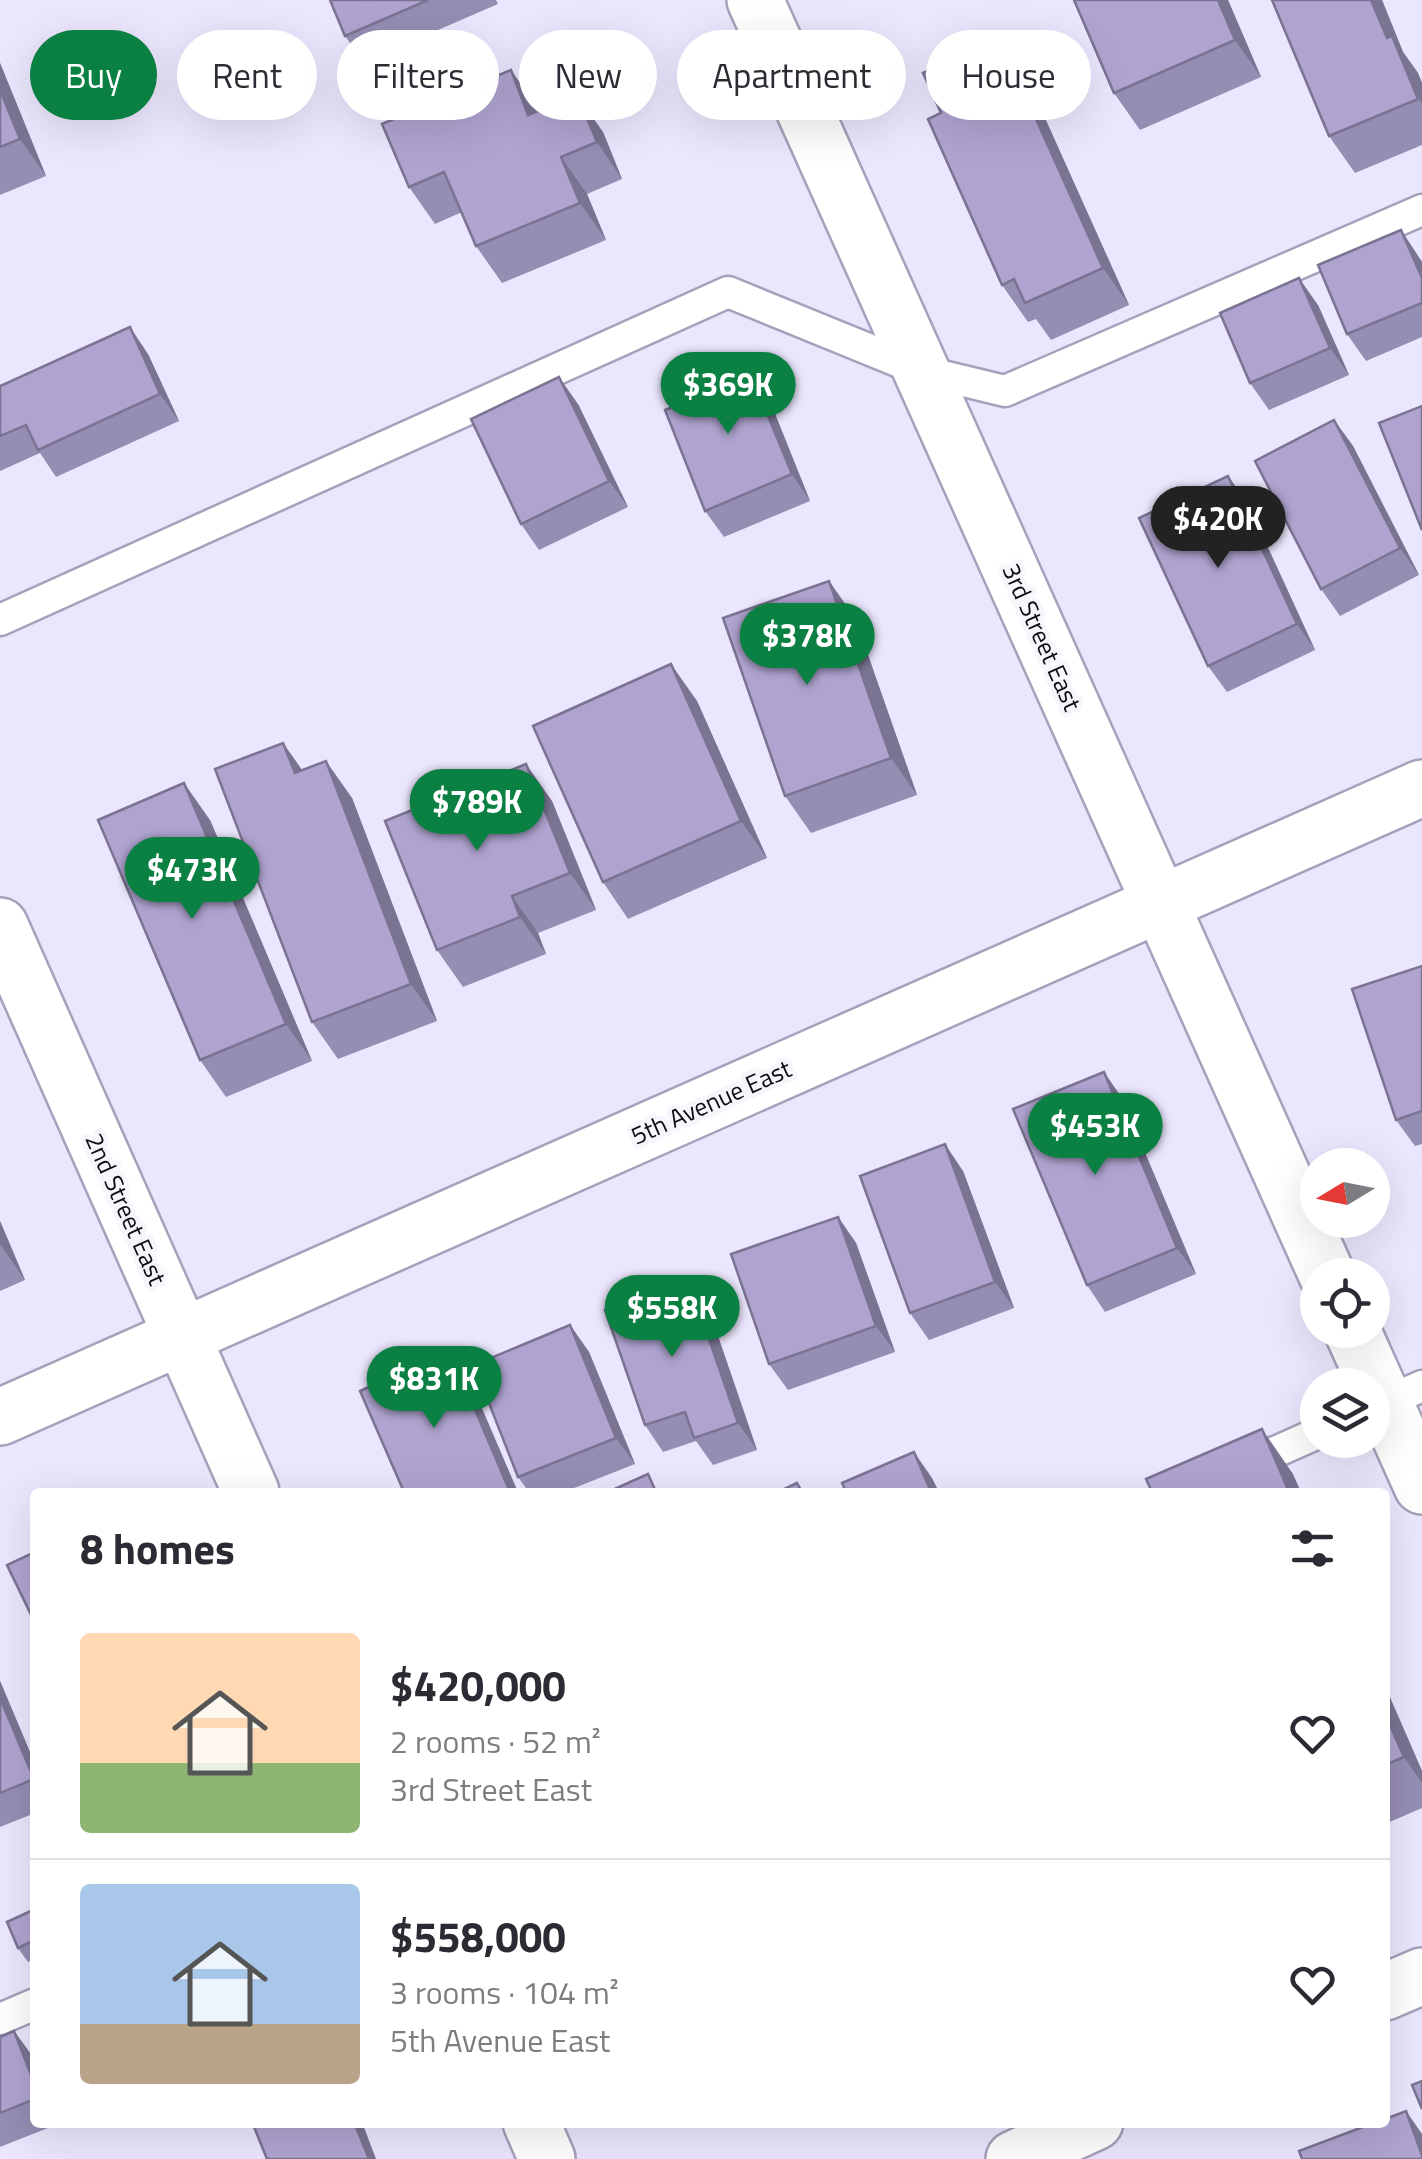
<!DOCTYPE html>
<html lang="en">
<head>
<meta charset="utf-8">
<style>
	body { margin:0; font-family:"Titillium Web",sans-serif; background:#f2f2f3; color:#2b2b33; height:100vh; display:flex; flex-direction:column; font-size:38px; white-space:nowrap }
	* { box-sizing:border-box; margin:0 }
	p { font-size:32px; color:#7c7c81 }
	.icon { flex:none; width:55px; height:55px; fill:none; stroke:currentColor; stroke-width:2; stroke-linecap:round; stroke-linejoin:round }
	.map { position:relative; flex:1; overflow:hidden }
	.drawer { position:absolute; left:30px; top:1488px; width:1360px; height:640px; display:flex; flex-direction:column; background:#fff; border-radius:10px; box-shadow:0 10px 40px #0002 }
	.drawer>* { flex:none }
	.banner { position:absolute; left:30px; top:30px; width:1362px; height:90px; display:flex; gap:20px }
	.needle { width:65px; rotate:260deg }
	.tools { position:absolute; left:1300px; top:1148px; display:grid; gap:20px }
	.tools a { display:grid; place-items:center; width:90px; height:90px; border-radius:50%; background:#fff; box-shadow:0 10px 40px #0002; font-size:50px }
	.price { position:absolute; translate:-50% -85px; padding:0 22px; border-radius:35px; background:#0b8043; color:#fff; font-size:32px; line-height:65px; filter:drop-shadow(0 2px 5px #0008) }
	.price::after { content:''; position:absolute; left:50%; top:60px; width:30px; height:22px; margin-left:-15px; background:inherit; clip-path:polygon(0 0,100% 0,50% 100%) }
	.price.on { background:#222; color:#fff }
	ul { padding:0; list-style:none }
	li { display:flex; align-items:center; gap:30px; height:250px; padding:0 50px }
	li+li { border-top:2px solid #e1e1e2 }
	li span { display:grid; place-items:center; flex:none; width:280px; height:200px; border-radius:10px; color:#555 }
	li>.icon { margin-inline-start:auto }
	span .icon { width:120px; height:120px; fill:#fffc; stroke-width:1 }
	li b { font-size:42px }
	h2 { display:flex; justify-content:space-between; align-items:center; height:120px; padding:0 50px; font-size:42px }
	.tag { padding:0 35px; border-radius:45px; background:#fff; box-shadow:0 10px 40px #0002; font-size:35px; line-height:90px }
	.tag.on { background:#0b8043; color:#fff }
	.map>svg:first-child { display:block }
	.lines { fill:none; stroke-linecap:round; stroke-linejoin:round }
	.lane-casing { stroke:#a6a0bb; stroke-width:35 }
	.street-casing { stroke:#a6a0bb; stroke-width:60 }
	.secondary-casing { stroke:#a6a0bb; stroke-width:60 }
	.lane { stroke:#fff; stroke-width:30 }
	.street { stroke:#fff; stroke-width:55 }
	.secondary { stroke:#fff; stroke-width:55 }
	.wall { fill:#968db3 }
	.shaded-wall { fill:#7a7392 }
	.building { fill:#afa4d0; stroke:#7a7392; stroke-width:2.5 }
	.labels { text-anchor:middle; stroke-width:10; stroke-linejoin:round; paint-order:stroke }
	.street-label { font-size:25px; fill:#0e0b15; stroke:#f7f6fc }
</style>
</head>
<body>
<div class="map">
<svg width="1422" height="2159" viewBox="0 0 1422 2159">
	<rect width="100%" height="100%" fill="#ebe6fd"/>
	<g class="lines">
		<g class="lane-casing">
			<g id="lane">
				<polyline points="0,620 728,292 922,371 1005,391 1422,210"/>
				<polyline points="1375,1407 1422,1386"/>
				<polyline points="1185,1492 1318,1433"/>
				<polyline points="0,2019 35,2004"/>
			</g>
		</g>
		<g class="street-casing">
			<g id="street">
				<polyline points="755,0 1327,1275"/>
				<polyline points="1352,1330 1422,1486"/>
				<polyline points="0,1417 1422,788"/>
				<polyline points="1385,1992 1422,1976"/>
				<polyline points="1014,2159 1095,2122"/>
			</g>
		</g>
		<g class="secondary-casing">
			<g id="secondary">
				<polyline points="0,926 251,1492"/>
				<polyline points="531,2122 547,2159"/>
			</g>
		</g>
		<use href="#lane" class="lane"/>
		<use href="#street" class="street"/>
		<use href="#secondary" class="secondary"/>
	</g>
	<g class="wall">
		<polygon points="330,0 496,0 498,4 364,62 345,36"/>
		<polygon points="1228,0 1261,77 1140,130 1114,93"/>
		<polygon points="1272,0 1382,0 1403,52 1418,73 1422,83 1422,145 1355,173 1329,136"/>
		<polygon points="0,63 46,176 0,195"/>
		<polygon points="511,70 538,111 603,132 622,179 587,194 606,240 502,283 476,246 462,212 435,224 409,187"/>
		<polygon points="1026,76 1129,305 1051,340 1036,319 1028,322 1002,285"/>
		<polygon points="1401,230 1422,262 1422,337 1366,361 1347,334"/>
		<polygon points="1318,305 1349,375 1269,410 1250,383"/>
		<polygon points="148,354 179,421 56,477 40,453 0,471 0,386"/>
		<polygon points="763,384 810,501 724,537 705,511"/>
		<polygon points="578,404 628,507 539,550 521,524"/>
		<polygon points="1334,420 1353,446 1419,575 1340,616 1321,589"/>
		<polygon points="1247,502 1315,650 1227,692 1208,666"/>
		<polygon points="829,581 855,618 917,795 811,833 785,796"/>
		<polygon points="697,701 767,858 628,919 603,882"/>
		<polygon points="283,743 302,770 352,798 437,1021 338,1059 312,1022"/>
		<polygon points="552,801 596,910 538,933 546,954 463,987 437,950"/>
		<polygon points="210,820 312,1061 226,1097 200,1060"/>
		<polygon points="1422,966 1422,1144 1415,1146 1396,1120"/>
		<polygon points="1122,1098 1196,1274 1105,1312 1087,1285"/>
		<polygon points="963,1171 1014,1308 929,1340 910,1313"/>
		<polygon points="838,1217 856,1243 895,1352 788,1390 769,1364"/>
		<polygon points="0,1221 25,1280 0,1291"/>
		<polygon points="708,1307 757,1450 713,1465 696,1441 663,1452 645,1425"/>
		<polygon points="570,1325 589,1352 635,1464 564,1492 529,1492 518,1477"/>
		<polygon points="0,1681 35,1764 35,1813 0,1827"/>
		<polygon points="1385,1686 1422,1771 1422,1808 1385,1824"/>
		<polygon points="35,1909 35,1958 28,1962 18,1948"/>
		<polygon points="14,2031 33,2057 35,2064 35,2122 58,2124 0,2147 0,2037"/>
	</g>
	<g class="shaded-wall">
		<polygon points="1218,0 1228,0 1261,77 1235,40"/>
		<polygon points="1371,0 1382,0 1403,52 1418,73 1422,83 1422,104 1387,38"/>
		<polygon points="1000,39 1026,76 1129,305 1103,268"/>
		<polygon points="0,63 46,176 20,139 0,90"/>
		<polygon points="511,70 537,107 554,152 528,115"/>
		<polygon points="577,95 603,132 622,179 597,142"/>
		<polygon points="561,157 587,194 606,240 580,203"/>
		<polygon points="1401,230 1422,262 1422,278"/>
		<polygon points="1299,278 1318,305 1349,375 1330,348"/>
		<polygon points="130,327 148,354 179,421 160,394"/>
		<polygon points="744,358 763,384 810,501 792,474"/>
		<polygon points="559,377 578,404 628,507 609,481"/>
		<polygon points="1334,420 1353,446 1419,575 1400,548"/>
		<polygon points="1228,476 1247,502 1315,650 1297,624"/>
		<polygon points="829,581 855,618 917,795 891,758"/>
		<polygon points="671,664 697,701 767,858 741,821"/>
		<polygon points="283,743 309,780 295,773"/>
		<polygon points="326,761 352,798 437,1021 411,984"/>
		<polygon points="526,764 552,801 596,910 570,873"/>
		<polygon points="184,783 210,820 312,1061 286,1024"/>
		<polygon points="512,896 538,933 546,954 520,917"/>
		<polygon points="1104,1072 1122,1098 1196,1274 1177,1248"/>
		<polygon points="945,1144 963,1171 1014,1308 995,1282"/>
		<polygon points="838,1217 856,1243 895,1352 876,1326"/>
		<polygon points="0,1221 25,1280 0,1244"/>
		<polygon points="689,1281 708,1307 757,1450 738,1423"/>
		<polygon points="570,1325 589,1352 635,1464 616,1438"/>
		<polygon points="450,1351 469,1378 518,1492 510,1492"/>
		<polygon points="1262,1429 1293,1474 1301,1492 1289,1492"/>
		<polygon points="914,1452 932,1478 939,1492 931,1492"/>
		<polygon points="0,1681 35,1764 35,1780 0,1698"/>
		<polygon points="1385,1686 1422,1771 1422,1783 1404,1757 1385,1714"/>
		<polygon points="14,2031 33,2057 35,2064 35,2085"/>
		<polygon points="1406,2111 1422,2134 1422,2155"/>
		<polygon points="354,2122 362,2122 376,2159 369,2159"/>
	</g>
	<g class="building">
		<polygon points="330,0 428,0 345,36"/>
		<polygon points="1074,0 1218,0 1235,40 1114,93"/>
		<polygon points="1272,0 1371,0 1387,38 1392,36 1418,99 1329,136"/>
		<polygon points="1000,39 1103,268 1025,303 1014,279 1002,285 928,119 941,113 923,73"/>
		<polygon points="511,70 528,115 577,95 597,142 561,157 580,203 476,246 444,172 409,187 382,124"/>
		<polygon points="0,90 20,139 0,147"/>
		<polygon points="1401,230 1422,278 1422,303 1347,334 1318,265"/>
		<polygon points="1299,278 1330,348 1250,383 1220,313"/>
		<polygon points="130,327 160,394 38,450 26,425 0,436 0,386"/>
		<polygon points="744,358 792,474 705,511 665,410 703,394 696,377"/>
		<polygon points="559,377 609,481 521,524 471,419"/>
		<polygon points="1422,406 1422,530 1379,423"/>
		<polygon points="1334,420 1400,548 1321,589 1255,461"/>
		<polygon points="1228,476 1297,624 1208,666 1139,518"/>
		<polygon points="829,581 891,758 785,796 723,618"/>
		<polygon points="671,664 741,821 603,882 533,726"/>
		<polygon points="283,743 295,773 326,761 411,984 312,1022 215,769"/>
		<polygon points="526,764 570,873 512,896 520,917 437,950 385,821"/>
		<polygon points="184,783 286,1024 200,1060 98,820"/>
		<polygon points="1422,966 1422,1111 1396,1120 1352,989"/>
		<polygon points="1104,1072 1177,1248 1087,1285 1013,1109"/>
		<polygon points="945,1144 995,1282 910,1313 860,1176"/>
		<polygon points="838,1217 876,1326 769,1364 731,1254"/>
		<polygon points="689,1281 738,1423 694,1438 685,1412 645,1425 605,1310"/>
		<polygon points="570,1325 616,1438 518,1477 474,1365"/>
		<polygon points="450,1351 510,1492 404,1492 360,1391"/>
		<polygon points="1262,1429 1289,1492 1152,1492 1146,1479"/>
		<polygon points="914,1452 931,1492 846,1492 842,1483"/>
		<polygon points="648,1474 656,1492 608,1492"/>
		<polygon points="797,1483 802,1492 778,1492"/>
		<polygon points="35,1552 35,1623 7,1565"/>
		<polygon points="0,1698 34,1779 0,1793"/>
		<polygon points="1385,1714 1404,1757 1385,1765"/>
		<polygon points="35,1909 35,1940 18,1948 7,1922"/>
		<polygon points="14,2031 35,2085 35,2099 0,2113 0,2037"/>
		<polygon points="1422,2081 1422,2109 1412,2085"/>
		<polygon points="1406,2111 1422,2155 1422,2159 1302,2159 1299,2151 1376,2122 1385,2122 1385,2119"/>
		<polygon points="252,2122 354,2122 369,2159 267,2159"/>
	</g>
	<g class="labels">
		<g class="street-label">
			<text transform="translate(1042 637) rotate(66)" y="9">3rd Street East</text>
			<text transform="translate(711 1102) rotate(-24)" y="9">5th Avenue East</text>
			<text transform="translate(126 1209) rotate(66)" y="9">2nd Street East</text>
		</g>
	</g>
</svg>
<div class="tools">
<a><svg class="needle" viewBox="-14 -14 28 28"><path d="M0-13l5 13h-10z" fill="#e53935"/><path d="M0 13l5-13h-10z" fill="#7c7c81"/></svg></a>
<a><svg class="icon" aria-label="locate" viewBox="0 0 24 24"><circle cx="12" cy="12" r="6"/><path d="M12 2v4M12 18v4M2 12h4M18 12h4"/></svg></a>
<a><svg class="icon" aria-label="layers" viewBox="0 0 24 24"><path d="M12 4l9 5-9 5-9-5zM3 14l9 5 9-5"/></svg></a>
</div>
<b class="price" style="left:728px;top:437px">$369K</b>
<b class="price on" style="left:1218px;top:571px">$420K</b>
<b class="price" style="left:807px;top:688px">$378K</b>
<b class="price" style="left:477px;top:854px">$789K</b>
<b class="price" style="left:192px;top:922px">$473K</b>
<b class="price" style="left:1095px;top:1178px">$453K</b>
<b class="price" style="left:672px;top:1360px">$558K</b>
<b class="price" style="left:434px;top:1431px">$831K</b>
<div class="banner">
<a class="tag on">Buy</a>
<a class="tag">Rent</a>
<a class="tag">Filters</a>
<a class="tag">New</a>
<a class="tag">Apartment</a>
<a class="tag">House</a>
</div>
<section class="drawer">
<h2>8 homes<svg class="icon" aria-label="filters" viewBox="0 0 24 24"><path d="M4 7h16M4 17h16"/><circle cx="9" cy="7" r="2"/><circle cx="15" cy="17" r="2"/></svg></h2>
<ul>
<li><span style="background:linear-gradient(#ffd9b3 65%,#8fb573 0)"><svg class="icon" aria-label="home" viewBox="0 0 24 24"><path d="M3 11l9-7 9 7M6 9v11h12V9"/></svg></span><div><b>$420,000</b><p>2 rooms · 52 m²</p><p>3rd Street East</p></div><svg class="icon" aria-label="heart" viewBox="0 0 24 24"><path d="M12 20l-8-8c-3-5 5-10 8-4 3-6 11-1 8 4z"/></svg></li>
<li><span style="background:linear-gradient(#a9c7e8 70%,#b9a48a 0)"><svg class="icon" aria-label="home" viewBox="0 0 24 24"><path d="M3 11l9-7 9 7M6 9v11h12V9"/></svg></span><div><b>$558,000</b><p>3 rooms · 104 m²</p><p>5th Avenue East</p></div><svg class="icon" aria-label="heart" viewBox="0 0 24 24"><path d="M12 20l-8-8c-3-5 5-10 8-4 3-6 11-1 8 4z"/></svg></li>
</ul>
</section>
</div>
</body>
</html>
